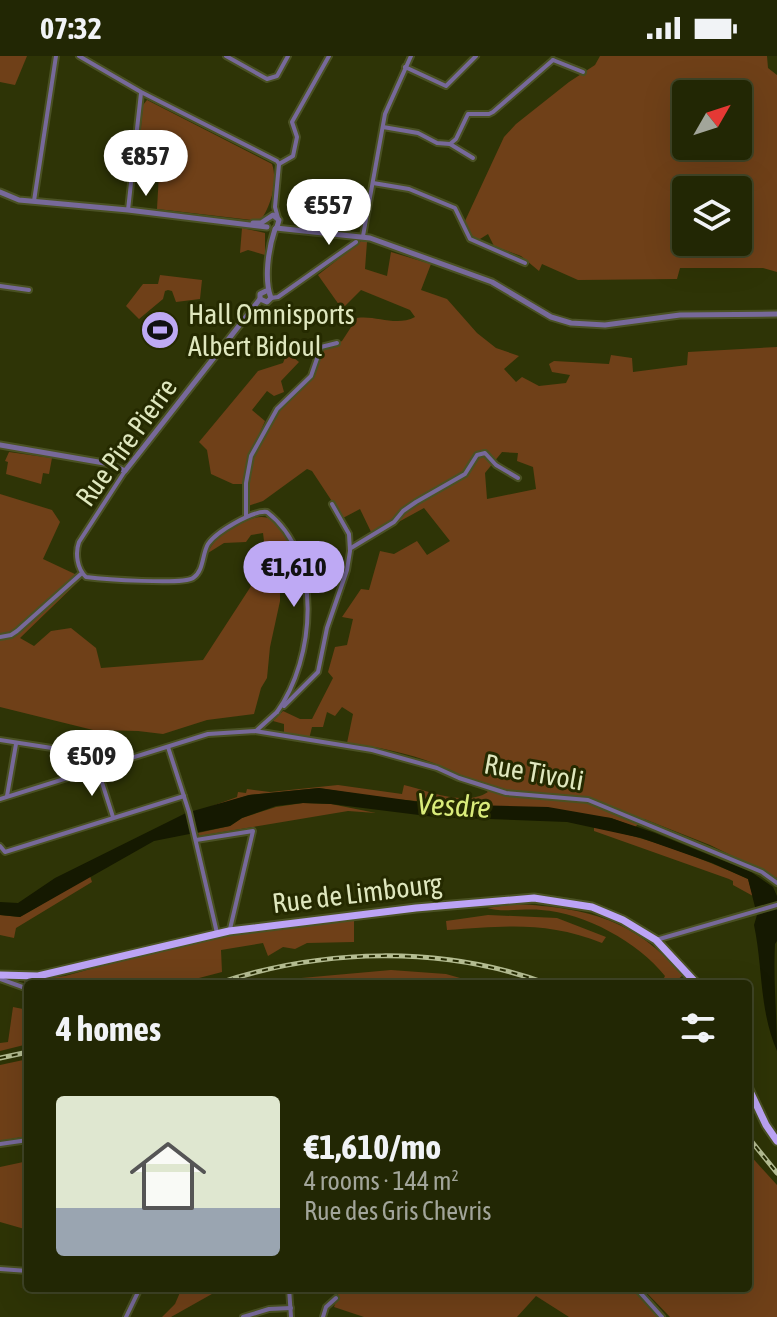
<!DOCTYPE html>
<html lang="en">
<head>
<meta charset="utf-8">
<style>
	body { margin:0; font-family:"Asap Condensed",sans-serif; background:#2a2f0e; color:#f1f3f6; height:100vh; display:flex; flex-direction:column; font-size:30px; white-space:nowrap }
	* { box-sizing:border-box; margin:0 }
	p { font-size:26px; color:#a2a59a }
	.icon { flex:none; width:44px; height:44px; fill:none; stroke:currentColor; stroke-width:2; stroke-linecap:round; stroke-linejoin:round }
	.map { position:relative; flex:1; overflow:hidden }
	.drawer { position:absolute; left:24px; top:924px; width:728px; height:312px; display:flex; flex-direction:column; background:#222704; border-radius:8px; box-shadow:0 8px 32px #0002,0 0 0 2px #3f4426 }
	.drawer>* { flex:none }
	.needle { width:52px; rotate:51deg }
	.buttons { position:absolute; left:672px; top:24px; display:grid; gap:16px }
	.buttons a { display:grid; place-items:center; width:80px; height:80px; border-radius:8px; background:#222704; box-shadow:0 8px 32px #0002,0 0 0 2px #3f4426; font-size:40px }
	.price { position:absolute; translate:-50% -68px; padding:0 18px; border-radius:28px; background:#fff; color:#222; font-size:26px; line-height:52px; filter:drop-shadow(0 2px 4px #0008) }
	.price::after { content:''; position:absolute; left:50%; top:48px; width:24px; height:18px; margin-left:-12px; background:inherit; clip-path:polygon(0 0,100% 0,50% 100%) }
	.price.on { background:#bea9f4; color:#111 }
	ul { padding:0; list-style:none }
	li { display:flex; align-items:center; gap:24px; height:200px; padding:0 32px }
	li span { display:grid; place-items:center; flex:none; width:224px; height:160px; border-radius:8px; color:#555 }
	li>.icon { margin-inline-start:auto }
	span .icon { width:96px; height:96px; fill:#fffc; stroke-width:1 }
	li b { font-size:34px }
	h2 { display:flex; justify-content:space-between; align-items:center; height:96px; padding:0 32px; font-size:34px }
	.status { display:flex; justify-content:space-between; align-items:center; height:56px; padding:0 40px; background:#222704; direction:ltr }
	.status svg { height:22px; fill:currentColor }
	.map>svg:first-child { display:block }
	.green { fill:#6f4018; fill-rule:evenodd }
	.water { fill:#151901 }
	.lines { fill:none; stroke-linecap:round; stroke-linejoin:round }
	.minor-casing { stroke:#4a5123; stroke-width:8 }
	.tertiary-casing { stroke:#4a5123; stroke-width:9 }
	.primary-casing { stroke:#4a5123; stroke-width:11 }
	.minor { stroke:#77699a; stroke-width:4 }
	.tertiary { stroke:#77699a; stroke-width:5 }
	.primary { stroke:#bca4f5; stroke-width:7 }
	.rail-casing { stroke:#b5bd92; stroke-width:5 }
	.rail { stroke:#252a00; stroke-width:2; stroke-dasharray:6; stroke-linecap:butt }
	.labels { text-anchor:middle; stroke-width:6; stroke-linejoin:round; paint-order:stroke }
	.poi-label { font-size:28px; fill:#dfe7be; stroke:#252a00; text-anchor:start }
	.street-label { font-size:28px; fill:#dfe7be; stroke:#252a00 }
	.water-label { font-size:30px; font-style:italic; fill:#daec7a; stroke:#252a00 }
</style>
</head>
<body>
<div class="status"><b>07:32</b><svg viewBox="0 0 49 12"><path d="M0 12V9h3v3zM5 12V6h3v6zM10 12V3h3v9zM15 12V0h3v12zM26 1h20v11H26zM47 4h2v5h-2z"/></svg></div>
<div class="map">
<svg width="777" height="1261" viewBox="0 0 777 1261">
	<rect width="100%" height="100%" fill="#2e3406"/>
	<g class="green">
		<polygon points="0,0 27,0 15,29 0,26"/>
		<path d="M600,0h167l1,12 9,7v197l-14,-4h-83l-3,11 -99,1 -36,-16 -3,7 -18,-15 -27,-10 -6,-12 -8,5h-6l-6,-6 -3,-12 39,-84 12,-13 53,-42 26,-17zM686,38h52v52h-52zM686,134h52v52h-52z"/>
		<path d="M147,44l125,64c6,17 -1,43 -12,57l-103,-12 2,-36 -22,-3 6,-65z"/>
		<polygon points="242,172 265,177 265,199 248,194 240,197"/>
		<path d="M361,185l6,1 -2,27 22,7 4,-24 40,12 -10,26 26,9 30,34 19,15 23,8 -15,13 12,13 6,-5 17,9 27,-3 4,-8 -18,-3 -3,-8 5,-3 55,3 2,-9 21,3 1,14 54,-7 1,-13 89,-5v531l-67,-33 -66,-26 -9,8 -24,-9 -229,-20 -63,-10 -70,7 -45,14 33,-12 1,-5 8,1 1,-4 23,3 68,-7 64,9 2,-9c25,6 61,22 84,7 -41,-30 -92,-43 -141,-49l6,-29 -11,-7 -7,9 -8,-4 -4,15h-11l-3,12 -25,-6v-9l-11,-3 10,-10 17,8h12l21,-41 -5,-6 7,-25 12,-2 6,-26 -11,-2 19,-28 8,1 11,-39 14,3 23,-13 10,14 23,-14 -26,-33 -51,28 -13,-27 -17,9 -31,-47 -5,-2 -44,32 -15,5v-14l6,-39 23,-44 28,-25 16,-34 21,-9 15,-23c19,-3 39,9 58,-1l-5,-7 -49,-20 -19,19 -24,-34zM502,396l16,1 -1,8 16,6 3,22 -49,10 -2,-26z"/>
		<polygon points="160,219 202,224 200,243 176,246 172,235 168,234 165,235 163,243 139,263 126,250 143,228 158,228"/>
		<polygon points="293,282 308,287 294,302 299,306 281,325 284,336 274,340 267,335 252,354 265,365 248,404 245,428 233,428 211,418 207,394 199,386 258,315 283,307"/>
		<polygon points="9,396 52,402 49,418 43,417 41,428 6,418 8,406 5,405"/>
		<path d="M0,438l52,16 8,12 -17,37 34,16 4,4 -61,59 14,8 17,-15 20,-3 25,20 5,20 102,-8 52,-80 14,2 -6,-49 -12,2 -5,7 -22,1 -16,10c5,-14 14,-18 27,-26 35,-24 52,-2 62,34l-22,5 5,11v24l-10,46 -3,31 -6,10 -7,26 -47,6 -44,14 -25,-3 -45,-1 -93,-23z"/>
		<polygon points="303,747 331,748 376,757 348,755 199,780 198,777 230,770 242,762 276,751"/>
		<path d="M594,771c53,10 105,30 154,52l5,17 -20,-11v-4l-4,-2 -135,-48z"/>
		<polygon points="90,820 92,826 16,872 14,882 0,879 0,859 20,861"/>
		<path d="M516,848c73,4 117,15 167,71l-10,9h-12l4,-8c-27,-34 -80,-63 -124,-66 -17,-2 -39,3 -54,-2z"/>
		<path d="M488,859l69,3 49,19 -4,6c-56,-22 -96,-17 -155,-13l-1,-9z"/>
		<polygon points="354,864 354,886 307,887 295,893 283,891 268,900 263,887 221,894 222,916 176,928 28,928 28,931 25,930 24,925 65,920 167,892 234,879"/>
		<polygon points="391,914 446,918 481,928 262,928 290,923"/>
		<polygon points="13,951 28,954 28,988 0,995 0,987 8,986"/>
		<polygon points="28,1003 28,1080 0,1085 0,1009"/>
		<polygon points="748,1097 777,1129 777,1261 670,1261 642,1232 748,1232"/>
		<polygon points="28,1105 28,1174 0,1166 0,1111"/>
		<polygon points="177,1232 238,1232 223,1237 219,1234 171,1261 162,1261 175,1248 181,1234"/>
		<polygon points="340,1232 632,1232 661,1261 569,1261 536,1240 517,1261 364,1261 334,1251"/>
	</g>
	<path class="water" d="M319,732l116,16 113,3 63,11 44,15 96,39 22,15 4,9v45l-2,3c-2,36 2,71 2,107 -18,-41 -14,-84 -23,-126l3,-10 -9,-36 -36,-16 -71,-25 -74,-16 -132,-5 -104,-13 -28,-1 -27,3 -34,12 -12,8 -76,15 -134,76 -20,-2v-13l18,1 37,-25 131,-65 63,-18z"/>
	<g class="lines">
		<g class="minor-casing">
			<g id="minor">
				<polyline points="79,0 141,36 277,105 279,108"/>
				<polyline points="226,0 267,23 277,20 288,0"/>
				<polyline points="553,4 583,16"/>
				<polyline points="405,11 446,30 476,0"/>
				<polyline points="383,71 418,77 437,87 450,88 473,102"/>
				<polyline points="450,88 456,83 468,58 489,58 493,56 553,4"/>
				<polyline points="279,108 293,100 297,81 292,66 329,0"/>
				<polyline points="373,127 409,133 455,152 470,183 525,207"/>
				<polyline points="34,145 56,0"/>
				<polyline points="128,154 141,37"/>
				<polyline points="278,162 275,151 279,108"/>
				<polyline points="363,180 385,58 411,0"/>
				<polyline points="0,230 29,234"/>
				<polyline points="271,242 278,241 356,186"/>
				<path d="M125,415l-46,71c-4,11 -2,27 7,35 16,2 97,8 107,1 11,-7 9,-24 15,-34 8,-12 45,-34 59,-32 57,44 48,147 10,200"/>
				<polyline points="246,460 246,427 251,400 277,353 311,320 321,291 337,287"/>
				<polyline points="351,492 394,466 403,455 416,446 465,418 477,399 485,397 496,409 518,422"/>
				<polyline points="0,581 11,579 17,575 82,517"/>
				<polyline points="284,650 318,616 327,572 347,514 350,495 349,478 332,448"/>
				<polyline points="257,674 277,656"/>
				<polyline points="0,684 97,699 120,705"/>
				<polyline points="168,691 189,756 217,877"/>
				<polyline points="98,714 113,761"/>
				<polyline points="7,740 16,688"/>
				<polyline points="0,743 208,678 255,675 372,694 437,712 459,722 506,737 588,744 762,816 777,827"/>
				<polyline points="196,784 253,775 230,873"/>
				<polyline points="0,790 5,796 184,740"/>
				<polyline points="656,884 777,849"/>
				<polyline points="0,923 28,933"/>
				<polyline points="0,1088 28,1084"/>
				<polyline points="0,1213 28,1215"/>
				<polyline points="289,1232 291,1261"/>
				<polyline points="636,1232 662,1261"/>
				<polyline points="126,1261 140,1232"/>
				<polyline points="243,1261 269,1253 291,1252"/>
				<polyline points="323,1261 326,1251 336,1242"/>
			</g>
		</g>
		<g class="tertiary-casing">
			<g id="tertiary">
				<polyline points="0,136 19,144 128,154 267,171"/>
				<polyline points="253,167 261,167 273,159 279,164 277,171"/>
				<polyline points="276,172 370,182 492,226 551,261 571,267 605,269 680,259 777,258"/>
				<path d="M260,243l7,3 4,-4c-7,-18 -3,-48 4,-69"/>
				<polyline points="0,389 110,408 125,415 260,243 260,238 266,235"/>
			</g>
		</g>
		<g class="primary-casing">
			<g id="primary">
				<polyline points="0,919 38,920 229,875 416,852 534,842 592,851 623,864 656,884 697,928"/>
				<polyline points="748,1031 766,1069 777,1085"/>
			</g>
		</g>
		<use href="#minor" class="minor"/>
		<use href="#tertiary" class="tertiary"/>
		<use href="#primary" class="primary"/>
		<g class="rail-casing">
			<g id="rail">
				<path d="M216,928c106,-36 226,-39 332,0"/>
				<polyline points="0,1002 28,996"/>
				<polyline points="748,1081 777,1117"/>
			</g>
		</g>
		<use href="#rail" class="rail"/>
	</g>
	<defs>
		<g id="stadium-disc" transform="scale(2)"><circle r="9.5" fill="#bea9f4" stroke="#252a00"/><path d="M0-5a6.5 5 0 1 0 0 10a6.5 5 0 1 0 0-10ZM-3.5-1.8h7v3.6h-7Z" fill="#111"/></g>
	</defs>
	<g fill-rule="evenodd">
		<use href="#stadium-disc" x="160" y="274"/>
	</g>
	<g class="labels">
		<g class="poi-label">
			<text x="188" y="268">Hall Omnisports<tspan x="188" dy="32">Albert Bidoul</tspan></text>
		</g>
		<g class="street-label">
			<text transform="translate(126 386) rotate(-54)" y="10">Rue Pire Pierre</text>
			<text transform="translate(534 716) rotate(10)" y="10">Rue Tivoli</text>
			<text transform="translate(357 837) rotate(-7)" y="10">Rue de Limbourg</text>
		</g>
		<g class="water-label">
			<text transform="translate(454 750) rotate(3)" y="10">Vesdre</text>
		</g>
	</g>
</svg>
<div class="buttons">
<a><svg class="needle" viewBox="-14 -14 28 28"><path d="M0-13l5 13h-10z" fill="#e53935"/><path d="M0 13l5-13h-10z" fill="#a2a59a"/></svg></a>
<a><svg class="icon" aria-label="layers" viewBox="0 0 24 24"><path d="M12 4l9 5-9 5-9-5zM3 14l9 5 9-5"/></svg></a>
</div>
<b class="price" style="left:146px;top:142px">€857</b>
<b class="price" style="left:329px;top:191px">€557</b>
<b class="price on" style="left:294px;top:553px">€1,610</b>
<b class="price" style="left:92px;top:742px">€509</b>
<section class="drawer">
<h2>4 homes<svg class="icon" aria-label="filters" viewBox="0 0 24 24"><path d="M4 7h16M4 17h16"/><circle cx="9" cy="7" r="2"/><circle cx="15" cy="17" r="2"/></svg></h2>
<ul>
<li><span style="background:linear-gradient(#dfe7d0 70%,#9aa5b1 0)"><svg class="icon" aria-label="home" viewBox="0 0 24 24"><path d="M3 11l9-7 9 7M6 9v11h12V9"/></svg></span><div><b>€1,610/mo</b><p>4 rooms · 144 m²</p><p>Rue des Gris Chevris</p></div></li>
</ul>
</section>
</div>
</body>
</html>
